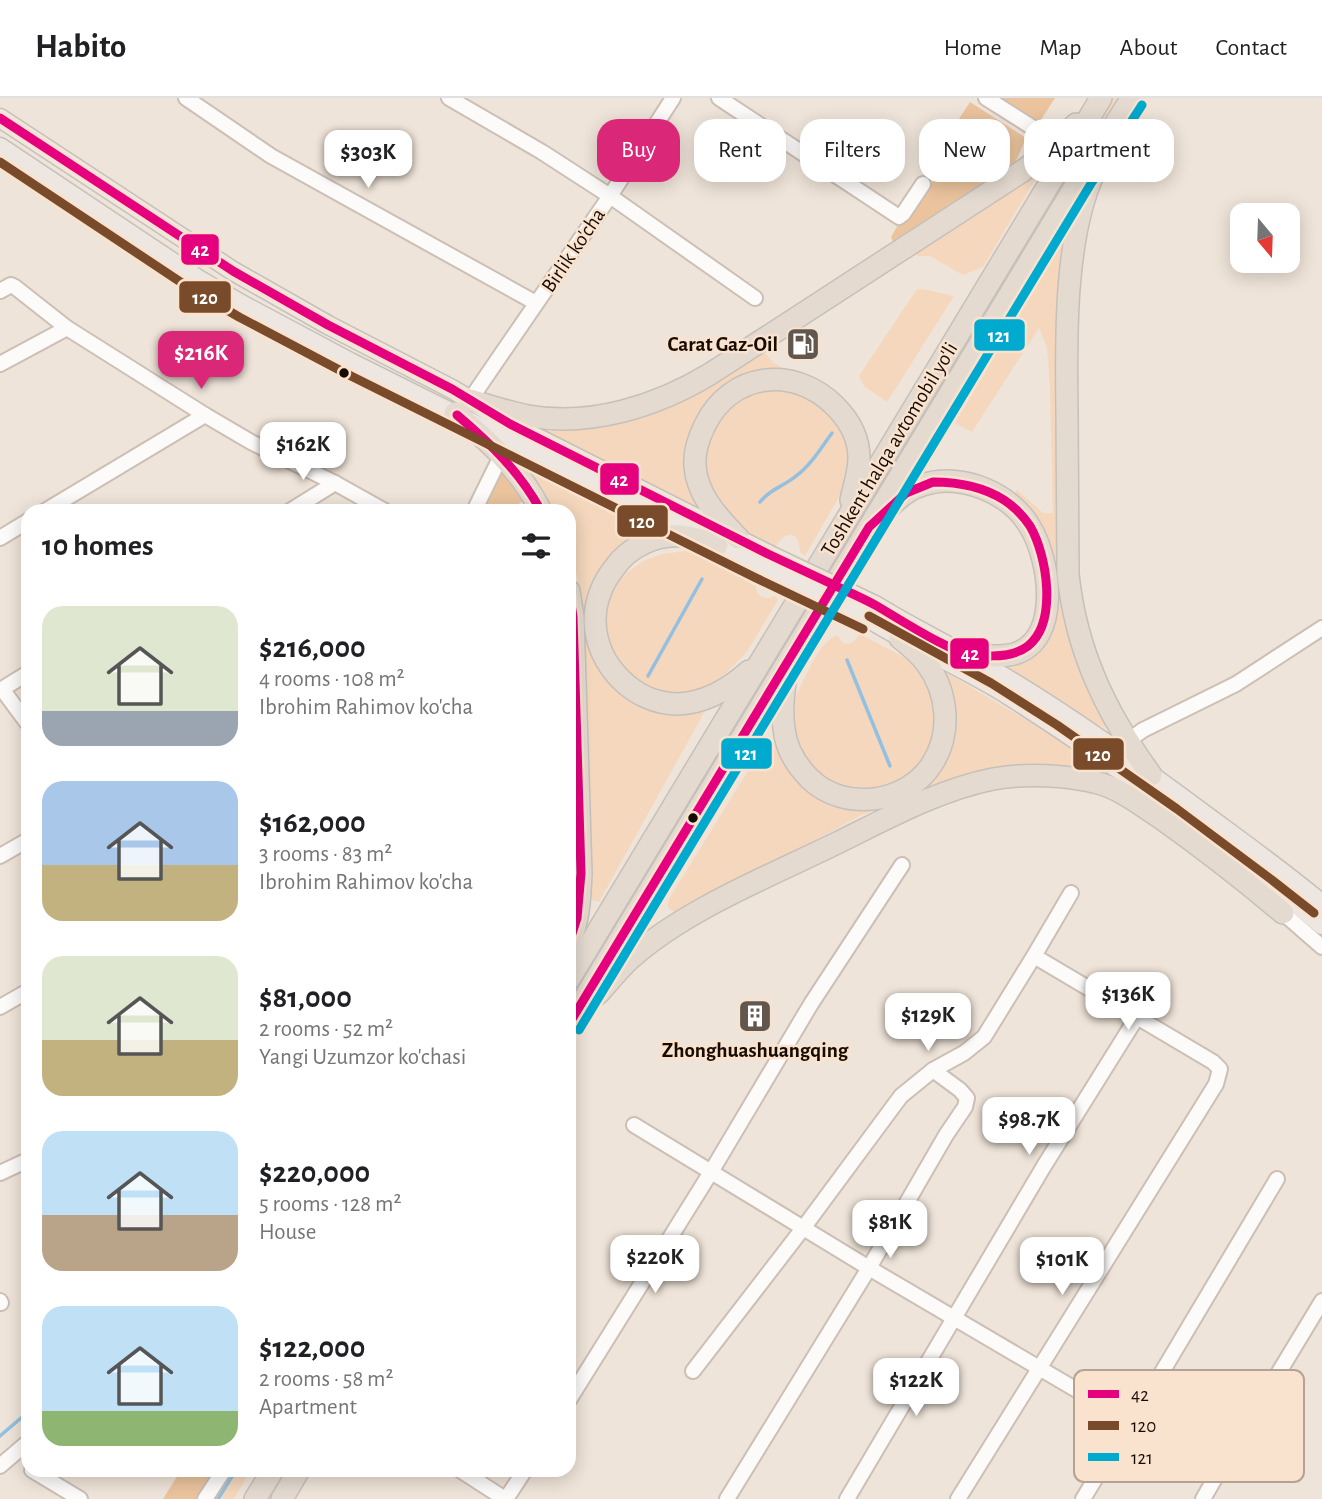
<!DOCTYPE html>
<html lang="en">
<head>
<meta charset="utf-8">
<style>
	body { margin:0; font-family:"Alegreya Sans",sans-serif; background:#f2f2f2; color:#202124; height:100vh; display:flex; flex-direction:column; font-size:26px; white-space:nowrap }
	* { box-sizing:border-box; margin:0 }
	p { font-size:23px; color:#757577 }
	.icon { flex:none; width:38px; height:38px; fill:none; stroke:currentColor; stroke-width:2; stroke-linecap:round; stroke-linejoin:round }
	.map { position:relative; flex:1; overflow:hidden }
	.drawer { position:absolute; left:21px; top:406px; width:555px; height:973px; display:flex; flex-direction:column; background:#fff; border-radius:21px; box-shadow:0 4px 18px #0003 }
	.drawer>* { flex:none }
	.guide { position:absolute; left:597px; top:21px; width:620px; height:63px; display:flex; gap:14px }
	.needle { width:46px; rotate:161deg }
	.fabs { position:absolute; left:1230px; top:105px; display:grid; gap:14px }
	.fabs a { display:grid; place-items:center; width:70px; height:70px; border-radius:14px; background:#fff; box-shadow:0 4px 18px #0003; font-size:35px }
	.price { position:absolute; translate:-50% -60px; padding:0 16px; border-radius:14px; background:#fff; color:#222; font-size:23px; line-height:46px; filter:drop-shadow(0 2px 4px #0008) }
	.price::after { content:''; position:absolute; left:50%; top:42px; width:21px; height:16px; margin-left:-10px; background:inherit; clip-path:polygon(0 0,100% 0,50% 100%) }
	.price.current { background:#db2777; color:#fff }
	ul { padding:0; list-style:none }
	li { display:flex; align-items:center; gap:21px; height:175px; padding:0 21px }
	li span { display:grid; place-items:center; flex:none; width:196px; height:140px; border-radius:21px; color:#555 }
	li>.icon { margin-inline-start:auto }
	span .icon { width:84px; height:84px; fill:#fffc; stroke-width:1 }
	li b { font-size:30px }
	h2 { display:flex; justify-content:space-between; align-items:center; height:84px; padding:0 21px; font-size:30px }
	.tag { padding:0 24px; border-radius:21px; background:#fff; box-shadow:0 4px 18px #0003; font-size:24px; line-height:63px }
	.tag.current { background:#db2777; color:#fff }
	header { display:flex; align-items:center; gap:42px; box-sizing:border-box; height:98px; padding:0 35px; background:#fff; border-bottom:2px solid #e0e0e0 }
	header strong { font-size:33px }
	nav { display:flex; gap:38px; margin-inline-start:auto; font-size:24px }
	.map>svg:first-child { display:block }
	.green { fill:#f4d7bc }
	.forest { fill:#ebc49e }
	.lines { fill:none; stroke-linecap:round; stroke-linejoin:round }
	.stream { stroke:#93c0e1; stroke-width:3.5 }
	.minor-casing { stroke:#ccbfb5; stroke-width:18 }
	.major-casing { stroke:#c6c0ba; stroke-width:21 }
	.highway-casing { stroke:#c6c0ba; stroke-width:24 }
	.minor { stroke:#fdfbf9; stroke-width:14 }
	.major { stroke:#eee7e1; stroke-width:18 }
	.highway { stroke:#e4dad0; stroke-width:21 }
	.major-bridge-casing { stroke:#c6c0ba; stroke-width:21; stroke-linecap:butt }
	.major-bridge { stroke:#eee7e1; stroke-width:18 }
	.bus-1-casing { stroke:#f9e3cf; stroke-width:14 }
	.bus-2-casing { stroke:#f9e3cf; stroke-width:14 }
	.bus-3-casing { stroke:#f9e3cf; stroke-width:14 }
	.bus-1 { stroke:#e5007d; stroke-width:9 }
	.bus-2 { stroke:#7a4b2a; stroke-width:9 }
	.bus-3 { stroke:#00a9ce; stroke-width:9 }
	.bus-dot { fill:#170b02; stroke:#f9e3cf; stroke-width:2.5 }
	.labels { text-anchor:middle; stroke-width:5; stroke-linejoin:round; paint-order:stroke }
	.street-label { font-size:21px; fill:#170b02; stroke:#f9e3cf }
	.poi-label { font-size:21px; font-weight:bold; fill:#170b02; stroke:#f9e3cf; text-anchor:end }
	.key { fill:#f9e3cf; stroke:#b5a292; stroke-width:2 }
	.key-label { font-size:19px; fill:#170b02 }
	.line-badge { stroke:#f9e3cf; stroke-width:2.5 }
	.badge-label { font-size:19px; text-anchor:middle; font-weight:bold; fill:#fff }
</style>
</head>
<body>
<header>
<strong>Habito</strong>
<nav><a>Home</a><a>Map</a><a>About</a><a>Contact</a></nav>
</header>
<div class="map">
<svg width="1322" height="1401" viewBox="0 0 1322 1401">
	<rect width="100%" height="100%" fill="#efe4d9"/>
	<g class="green">
		<polygon points="1113,0 1121,0 785,555 779,551"/>
		<polygon points="1048,60 983,169 963,177 930,158 917,158 913,150"/>
		<polygon points="1067,135 1059,442 1115,632 1094,626 994,563 1052,520 1012,399 1017,392 1043,415 1053,415 1050,289 1047,250 1039,230 972,334 955,325"/>
		<path d="M917,191c12,0 25,5 37,7l-67,106 -23,-16 -5,-10z"/>
		<polygon points="759,249 774,265 788,273 702,314 702,413 525,324 580,325"/>
		<path d="M782,291c7,2 15,4 22,7 22,9 34,30 47,48l-4,39 -42,73 -5,-4c-1,-22 -14,-22 -25,-5l-24,-11 -11,-7 -33,-42 -4,-30 9,-33 23,-23 26,-11z"/>
		<polygon points="500,347 669,431 603,471 605,575 706,611 599,804 592,802 589,795 590,777 584,532 581,494 569,447 569,413 554,413 541,392"/>
		<path d="M686,453c25,5 49,22 70,36 1,10 10,14 19,9l3,4 -31,52 -21,21 -21,15 -11,5 -24,3 -32,-10 -28,-34 -5,-32 5,-21 10,-19 7,-7 16,-12 19,-7z"/>
		<path d="M860,536l55,29 11,17 15,47 -24,45 -45,22 -47,-10 -31,-36 -5,-40c13,-19 27,-65 48,-73 8,14 15,10 23,-1z"/>
		<path d="M938,570l87,51 74,48 -2,9 -154,9 -81,30 -182,97c-9,0 -15,-4 -11,-13l101,-164c18,42 27,57 71,71l95,-38z"/>
		<polygon points="761,580 766,584 573,904 569,901 569,898"/>
		<polygon points="227,1372 251,1372 234,1401 209,1401"/>
	</g>
	<g class="forest">
		<polygon points="994,0 1055,0 1037,28"/>
		<polygon points="970,4 1026,40 1011,74 893,144 891,139 899,125 919,106 934,82 925,73"/>
		<polygon points="503,374 527,400 509,413 482,413"/>
		<polygon points="181,1372 217,1372 199,1401 163,1401"/>
	</g>
	<g class="lines">
		<g class="stream">
			<path d="M760,404c11,-14 23,-15 36,-26 15,-11 25,-28 36,-43"/>
			<polyline points="847,562 890,668"/>
			<polyline points="648,578 702,481"/>
			<polyline points="0,1338 28,1314"/>
			<polyline points="218,1401 236,1372"/>
		</g>
		<g class="minor-casing">
			<g id="minor">
				<polyline points="186,0 271,58 536,205"/>
				<polyline points="449,0 542,54 610,98 755,200"/>
				<polyline points="719,0 899,119 903,116 923,86"/>
				<polyline points="986,0 1057,45"/>
				<polyline points="0,193 11,187 15,189 67,230 205,317 251,344 335,385 385,413"/>
				<polyline points="0,266 67,230"/>
				<polyline points="470,302 610,98 673,0"/>
				<polyline points="45,413 205,317"/>
				<polyline points="290,413 335,385"/>
				<polyline points="474,413 502,356"/>
				<polyline points="0,440 28,423"/>
				<polyline points="2,591 28,575"/>
				<polyline points="0,592 2,591 28,626"/>
				<polyline points="1129,642 1143,632 1236,586 1322,530"/>
				<polyline points="0,758 28,742"/>
				<polyline points="1283,815 1322,849"/>
				<polyline points="0,909 28,893"/>
				<polyline points="634,1027 869,1170 1218,1375 1322,1203"/>
				<polyline points="0,1075 28,1062"/>
				<polyline points="0,1203 1,1205"/>
				<polyline points="693,1273 804,1129 901,998 933,972 964,955 984,939 1034,858 1071,795"/>
				<polyline points="569,1302 711,1074 811,906 902,767"/>
				<polyline points="0,1368 28,1344"/>
				<polyline points="32,1372 80,1401"/>
				<polyline points="460,1372 505,1401"/>
				<polyline points="205,1401 224,1372"/>
				<polyline points="506,1401 525,1372"/>
				<polyline points="727,1401 869,1170 946,1037 965,1009 967,1000 960,992 933,972"/>
				<polyline points="847,1401 1044,1068 1137,919"/>
				<polyline points="958,1401 1216,986 1220,971 1213,964 1034,858"/>
				<polyline points="1083,1401 1130,1323 1149,1296 1277,1081"/>
				<polyline points="1203,1401 1218,1375"/>
			</g>
		</g>
		<g class="major-casing">
			<g id="major">
				<polyline points="0,20 233,173 328,227 452,291 510,326 768,456"/>
				<polyline points="0,49 198,181 245,208 350,264 761,469"/>
				<path d="M875,507c45,28 94,50 139,78 67,41 131,87 194,134 38,28 77,56 114,87"/>
				<path d="M868,520c45,28 95,49 140,77 109,70 215,147 314,230"/>
			</g>
		</g>
		<g class="highway-casing">
			<g id="highway">
				<path d="M1094,75c-30,65 -28,168 -27,239 0,54 1,108 1,162 8,77 38,139 83,201"/>
				<path d="M470,302c19,6 38,12 58,16 63,11 129,-10 182,-42l311,-202 21,-15 34,-33"/>
				<path d="M455,315c35,29 66,58 86,98"/>
				<path d="M888,411c10,-11 21,-20 35,-24 37,-13 88,8 107,42 20,32 32,113 -16,127 -19,5 -39,0 -58,-4"/>
				<path d="M738,440c-19,-20 -41,-42 -43,-72 -1,-13 4,-29 10,-41 26,-53 89,-60 130,-19 14,14 24,31 24,52 0,14 -5,28 -8,42"/>
				<path d="M717,447c-12,-4 -24,-8 -36,-9 -25,-2 -52,11 -66,31 -12,15 -20,34 -20,54 1,44 39,83 83,83 27,-1 52,-16 71,-33"/>
				<path d="M569,493l4,26 8,256c-1,24 -2,48 -12,70"/>
				<path d="M787,572c-3,19 -6,39 -3,59 2,20 12,36 26,50 34,33 97,25 122,-15 20,-31 16,-71 -5,-100 -7,-10 -17,-18 -27,-26"/>
				<polyline points="569,881 1101,0"/>
				<path d="M598,896c10,-11 20,-24 32,-35 54,-49 140,-83 207,-116 49,-24 101,-53 156,-64 31,-6 74,-4 105,4 23,6 44,23 64,36 42,30 82,61 121,94"/>
				<polyline points="569,926 1082,77 1132,0"/>
				<polyline points="255,1401 273,1372"/>
				<polyline points="282,1401 299,1372"/>
			</g>
		</g>
		<use href="#minor" class="minor"/>
		<use href="#major" class="major"/>
		<use href="#highway" class="highway"/>
		<g class="major-bridge-casing">
			<g id="major-bridge">
				<polyline points="768,456 875,507"/>
				<polyline points="761,469 868,520"/>
			</g>
		</g>
		<use href="#major-bridge" class="major-bridge"/>
		<g class="bus-1-casing">
			<g id="bus-1">
				<polyline points="0,20 233,173 328,227 452,291 510,326 768,456 834,487"/>
				<path d="M457,317c33,28 63,57 84,96"/>
				<path d="M933,384c25,0 49,4 71,18 9,6 20,17 26,26 17,29 28,96 -2,120 -18,14 -52,11 -72,4 -6,-2 -13,-6 -19,-9 -21,-11 -40,-23 -60,-35 -14,-8 -29,-14 -43,-21l35,-58 37,-34z"/>
				<polyline points="569,493 573,519 581,775 577,820 569,845"/>
				<polyline points="569,926 834,487"/>
			</g>
		</g>
		<g class="bus-2-casing">
			<g id="bus-2">
				<polyline points="0,64 191,191 239,219 345,275 756,480 863,531"/>
				<polyline points="869,518 991,585 1057,627 1177,711 1272,782 1314,815"/>
			</g>
		</g>
		<g class="bus-3-casing">
			<polyline id="bus-3" points="579,932 1092,84 1142,7"/>
		</g>
		<use href="#bus-1" class="bus-1"/>
		<use href="#bus-2" class="bus-2"/>
		<use href="#bus-3" class="bus-3"/>
	</g>
	<defs>
		<g id="fuel-square" transform="scale(1.75)"><rect x="-9" y="-9" width="18" height="18" rx="4" fill="#63574d" stroke="#f9e3cf"/><path d="M-5.5-6h7V0h2V4h1.3V-2.5L3-4.5l.8-.8L6-3V5H2.5V1h-1V6h-7ZM-4.2-4.7v3.2H.2V-4.7Z" fill="#fff"/></g>
		<g id="building-square" transform="scale(1.75)"><rect x="-9" y="-9" width="18" height="18" rx="4" fill="#63574d" stroke="#f9e3cf"/><path d="M-4-6H4V6H1V3H-1V6H-4ZM-2.5-4.3h1.7v1.8h-1.7ZM.8-4.3h1.7v1.8H.8ZM-2.5-1h1.7V.8h-1.7ZM.8-1h1.7V.8H.8Z" fill="#fff"/></g>
	</defs>
	<g fill-rule="evenodd">
		<use href="#fuel-square" x="803" y="246"/>
		<use href="#building-square" x="755" y="918"/>
	</g>
	<g class="bus-dot">
		<circle cx="344" cy="275" r="6"/>
		<circle cx="693" cy="720" r="6"/>
	</g>
	<g class="labels">
		<g class="street-label">
			<text transform="translate(573 152) rotate(-56)" y="7">Birlik ko'cha</text>
			<text transform="translate(889 351) rotate(-59)" y="7">Toshkent halqa avtomobil yo'li</text>
		</g>
		<g class="poi-label">
			<text x="778" y="253">Carat Gaz-Oil</text>
			<text x="755" y="959" text-anchor="middle">Zhonghuashuangqing</text>
		</g>
	</g>
	<rect x="1074" y="1272" width="230" height="112" rx="10" class="key"/>
	<rect x="1088" y="1292" width="31" height="8" fill="#e5007d"/>
	<rect x="1088" y="1323" width="31" height="9" fill="#7a4b2a"/>
	<rect x="1088" y="1355" width="31" height="8" fill="#00a9ce"/>
	<g class="key-label">
		<text x="1131" y="1303">42</text>
		<text x="1131" y="1334">120</text>
		<text x="1131" y="1366">121</text>
	</g>
	<g class="line-badge">
		<rect x="180" y="135" width="40" height="33" rx="7" fill="#e5007d"/>
		<rect x="178" y="182" width="54" height="34" rx="7" fill="#7a4b2a"/>
		<rect x="973" y="220" width="53" height="34" rx="7" fill="#00a9ce"/>
		<rect x="599" y="364" width="41" height="34" rx="7" fill="#e5007d"/>
		<rect x="616" y="406" width="53" height="34" rx="7" fill="#7a4b2a"/>
		<rect x="949" y="539" width="41" height="33" rx="7" fill="#e5007d"/>
		<rect x="720" y="639" width="53" height="33" rx="7" fill="#00a9ce"/>
		<rect x="1072" y="639" width="53" height="34" rx="7" fill="#7a4b2a"/>
	</g>
	<g class="badge-label">
		<text x="200" y="158">42</text>
		<text x="205" y="206">120</text>
		<text x="999" y="244">121</text>
		<text x="619" y="388">42</text>
		<text x="642" y="430">120</text>
		<text x="970" y="562">42</text>
		<text x="746" y="662">121</text>
		<text x="1098" y="663">120</text>
	</g>
</svg>
<div class="fabs">
<a><svg class="needle" viewBox="-14 -14 28 28"><path d="M0-13l5 13h-10z" fill="#e53935"/><path d="M0 13l5-13h-10z" fill="#757577"/></svg></a>
</div>
<b class="price" style="left:368px;top:92px">$303K</b>
<b class="price current" style="left:201px;top:293px">$216K</b>
<b class="price" style="left:303px;top:384px">$162K</b>
<b class="price" style="left:1128px;top:934px">$136K</b>
<b class="price" style="left:928px;top:955px">$129K</b>
<b class="price" style="left:1029px;top:1059px">$98.7K</b>
<b class="price" style="left:890px;top:1162px">$81K</b>
<b class="price" style="left:655px;top:1197px">$220K</b>
<b class="price" style="left:1062px;top:1199px">$101K</b>
<b class="price" style="left:916px;top:1320px">$122K</b>
<div class="guide">
<a class="tag current">Buy</a>
<a class="tag">Rent</a>
<a class="tag">Filters</a>
<a class="tag">New</a>
<a class="tag">Apartment</a>
</div>
<section class="drawer">
<h2>10 homes<svg class="icon" aria-label="filters" viewBox="0 0 24 24"><path d="M4 7h16M4 17h16"/><circle cx="9" cy="7" r="2"/><circle cx="15" cy="17" r="2"/></svg></h2>
<ul>
<li><span style="background:linear-gradient(#dfe7d0 75%,#9aa5b1 0)"><svg class="icon" aria-label="home" viewBox="0 0 24 24"><path d="M3 11l9-7 9 7M6 9v11h12V9"/></svg></span><div><b>$216,000</b><p>4 rooms · 108 m²</p><p>Ibrohim Rahimov ko'cha</p></div></li>
<li><span style="background:linear-gradient(#a9c7e8 60%,#c2b280 0)"><svg class="icon" aria-label="home" viewBox="0 0 24 24"><path d="M3 11l9-7 9 7M6 9v11h12V9"/></svg></span><div><b>$162,000</b><p>3 rooms · 83 m²</p><p>Ibrohim Rahimov ko'cha</p></div></li>
<li><span style="background:linear-gradient(#dfe7d0 60%,#c2b280 0)"><svg class="icon" aria-label="home" viewBox="0 0 24 24"><path d="M3 11l9-7 9 7M6 9v11h12V9"/></svg></span><div><b>$81,000</b><p>2 rooms · 52 m²</p><p>Yangi Uzumzor ko'chasi</p></div></li>
<li><span style="background:linear-gradient(#bfe0f5 60%,#b9a48a 0)"><svg class="icon" aria-label="home" viewBox="0 0 24 24"><path d="M3 11l9-7 9 7M6 9v11h12V9"/></svg></span><div><b>$220,000</b><p>5 rooms · 128 m²</p><p>House</p></div></li>
<li><span style="background:linear-gradient(#bfe0f5 75%,#8fb573 0)"><svg class="icon" aria-label="home" viewBox="0 0 24 24"><path d="M3 11l9-7 9 7M6 9v11h12V9"/></svg></span><div><b>$122,000</b><p>2 rooms · 58 m²</p><p>Apartment</p></div></li>
</ul>
</section>
</div>
</body>
</html>
